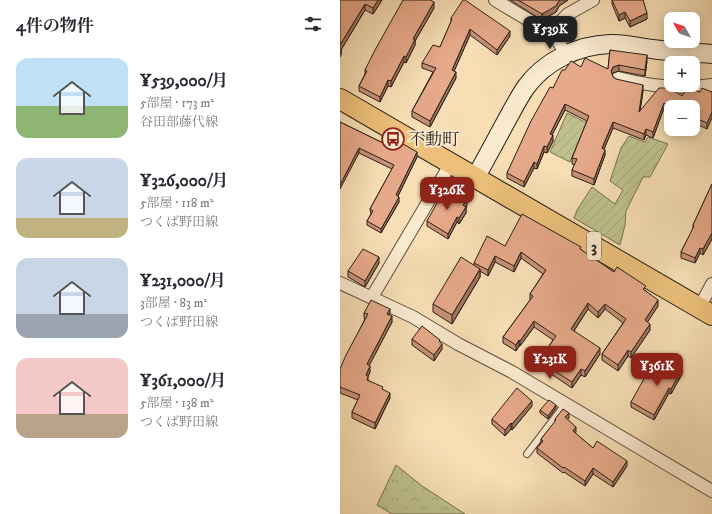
<!DOCTYPE html>
<html lang="ja">
<head>
<meta charset="utf-8">
<style>
	body { margin:0; font-family:"IM FELL DW Pica","Noto Serif JP",serif; background:#f2f2f3; color:#2b2b33; height:100vh; display:flex; flex-direction:column; font-size:15px; white-space:nowrap }
	* { box-sizing:border-box; margin:0 }
	p { font-size:13px; color:#7c7c81 }
	.icon { flex:none; width:22px; height:22px; fill:none; stroke:currentColor; stroke-width:2; stroke-linecap:round; stroke-linejoin:round }
	.map { position:relative; flex:1; overflow:hidden }
	.panel { display:flex; flex-direction:column; background:#fff; width:340px }
	.panel>* { flex:none }
	.needle { width:26px; rotate:310deg }
	.controls { position:absolute; left:324px; top:12px; display:grid; gap:8px }
	.controls a { display:grid; place-items:center; width:36px; height:36px; border-radius:8px; background:#fff; box-shadow:0 2px 10px #0003; font-size:20px }
	.price { position:absolute; translate:-50% -34px; padding:0 9px; border-radius:8px; background:#8f2418; color:#fff; font-size:13px; line-height:26px; filter:drop-shadow(0 1px 2px #0008) }
	.price::after { content:''; position:absolute; left:50%; top:24px; width:12px; height:9px; margin-left:-6px; background:inherit; clip-path:polygon(0 0,100% 0,50% 100%) }
	.price.active { background:#222; color:#fff }
	ul { padding:0; list-style:none }
	li { display:flex; align-items:center; gap:12px; height:100px; padding:0 16px }
	li span { display:grid; place-items:center; flex:none; width:112px; height:80px; border-radius:12px; color:#555 }
	li>.icon { margin-inline-start:auto }
	span .icon { width:48px; height:48px; fill:#fffc; stroke-width:1 }
	li b { font-size:17px }
	h2 { display:flex; justify-content:space-between; align-items:center; height:48px; padding:0 16px; font-size:17px }
	main { display:flex; flex:1; min-height:0 }
	.map>svg:first-child { display:block }
	.forest { fill:url(#forest-crowns); stroke:#747052 }
	.garden { fill:url(#garden-furrows); stroke:#747052 }
	.lines { fill:none; stroke-linecap:round; stroke-linejoin:round }
	.service-casing { stroke:#5d4e3f; stroke-width:8 }
	.minor-casing { stroke:#5d4e3f; stroke-width:14 }
	.secondary-casing { stroke:#2a1e18; stroke-width:20 }
	.primary-casing { stroke:#2a1e18; stroke-width:22 }
	.service { stroke:#faeacf; stroke-width:6 }
	.minor { stroke:#faeacf; stroke-width:12 }
	.secondary { stroke:#faeacf; stroke-width:18 }
	.primary { stroke:#ecbf7a; stroke-width:20 }
	.wall { fill:#c69176; stroke:#2a1e18 }
	.shaded-wall { fill:#a17660; stroke:#2a1e18 }
	.building { fill:#e6a989; stroke:#2a1e18 }
	.labels { text-anchor:middle; stroke-width:3.5; stroke-linejoin:round; paint-order:stroke }
	.shield { fill:#faeacf; stroke:#685b4f; stroke-width:1 }
	.shield-label { font-size:16px; font-weight:bold; fill:#2a1e18 }
	.poi-label { font-size:17px; fill:#2a1e18; stroke:#faeacf; text-anchor:start }
</style>
</head>
<body>
<main>
<section class="panel">
<h2>4件の物件<svg class="icon" aria-label="filters" viewBox="0 0 24 24"><path d="M4 7h16M4 17h16"/><circle cx="9" cy="7" r="2"/><circle cx="15" cy="17" r="2"/></svg></h2>
<ul>
<li><span style="background:linear-gradient(#bfe0f5 60%,#8fb573 0)"><svg class="icon" aria-label="home" viewBox="0 0 24 24"><path d="M3 11l9-7 9 7M6 9v11h12V9"/></svg></span><div><b>¥539,000/月</b><p>5部屋 · 173 m²</p><p>谷田部藤代線</p></div></li>
<li><span style="background:linear-gradient(#c9d6e8 75%,#c2b280 0)"><svg class="icon" aria-label="home" viewBox="0 0 24 24"><path d="M3 11l9-7 9 7M6 9v11h12V9"/></svg></span><div><b>¥326,000/月</b><p>5部屋 · 118 m²</p><p>つくば野田線</p></div></li>
<li><span style="background:linear-gradient(#c9d6e8 70%,#9aa5b1 0)"><svg class="icon" aria-label="home" viewBox="0 0 24 24"><path d="M3 11l9-7 9 7M6 9v11h12V9"/></svg></span><div><b>¥231,000/月</b><p>3部屋 · 83 m²</p><p>つくば野田線</p></div></li>
<li><span style="background:linear-gradient(#f6c9c9 70%,#b9a48a 0)"><svg class="icon" aria-label="home" viewBox="0 0 24 24"><path d="M3 11l9-7 9 7M6 9v11h12V9"/></svg></span><div><b>¥361,000/月</b><p>5部屋 · 138 m²</p><p>つくば野田線</p></div></li>
</ul>
</section>
<div class="map">
<svg width="372" height="514" viewBox="0 0 372 514">
	<defs>
		<pattern id="forest-crowns" width="20" height="18" patternUnits="userSpaceOnUse"><rect width="20" height="18" fill="#bec18d"/><path d="M2 6a3 3 0 1 1 6 0M12 15a3 3 0 1 1 6 0" fill="none" stroke="#a3a579"/></pattern>
		<pattern id="garden-furrows" width="10" height="10" patternUnits="userSpaceOnUse"><rect width="10" height="10" fill="#bec18d"/><path d="M-1 1l2-2M0 10L10 0M9 11l2-2" fill="none" stroke="#a3a579"/></pattern>
	</defs>
	<rect width="100%" height="100%" fill="#f7deb5"/>
	<filter id="stains"><feTurbulence type="fractalNoise" baseFrequency=".005" numOctaves="4"/><feColorMatrix values="0 0 0 0 .2 0 0 0 0 .09 0 0 0 0 .02 0 0 0 .5 -.17"/></filter>
	<radialGradient id="worn" r=".72"><stop offset=".6" stop-color="#630" stop-opacity="0"/><stop offset="1" stop-color="#630" stop-opacity=".3"/></radialGradient>
	<polygon class="forest" points="56,465 82,486 125,514 52,514 37,505"/>
	<g class="garden">
		<polygon points="227,113 247,123 230,162 210,152"/>
		<polygon points="289,136 305,142 308,137 328,144 310,177 303,177 286,211 285,225 280,245 234,218 237,210 252,187 275,204 283,190 270,181 281,148"/>
	</g>
	<g class="lines">
		<g class="service-casing">
			<polyline id="service" points="187,454 226,403"/>
		</g>
		<g class="minor-casing">
			<g id="minor">
				<polyline points="155,0 210,33 218,41 226,55"/>
				<polyline points="210,33 228,14 253,0"/>
				<path d="M278,78c31,8 62,12 94,7"/>
				<polyline points="0,283 73,317 118,344 172,372 372,491"/>
				<polyline points="32,297 111,163"/>
				<polyline points="359,308 372,284"/>
			</g>
		</g>
		<g class="secondary-casing">
			<path id="secondary" d="M136,177c9,-17 18,-33 27,-50 8,-14 14,-27 23,-40 19,-26 52,-42 84,-43 14,-1 27,3 42,5 19,3 40,3 60,5"/>
		</g>
		<g class="primary-casing">
			<polyline id="primary" points="0,99 372,315"/>
		</g>
		<use href="#service" class="service"/>
		<use href="#minor" class="minor"/>
		<use href="#secondary" class="secondary"/>
		<use href="#primary" class="primary"/>
	</g>
	<g class="wall">
		<polygon points="0,0 42,0 33,14 25,10 1,50 1,55"/>
		<polygon points="170,0 228,0 219,6 216,12 202,20"/>
		<polygon points="272,0 303,0 307,19 290,27 285,18 279,21 272,4"/>
		<polygon points="94,8 75,41 75,45 66,63 64,62 51,87 48,86 40,102 19,91 19,86 25,74 25,70"/>
		<polygon points="111,18 170,36 157,55 130,35 114,71 116,78 90,127 72,117 72,111 93,72 82,68 82,63 100,47 111,22"/>
		<polygon points="270,50 307,61 305,76 279,71 273,73 272,75 273,77 276,79 303,91 300,111 342,96 349,90 360,92 372,92 367,129 353,122 353,107 331,107 331,112 324,108 313,138 306,135 304,140 273,128 264,149 265,155 254,185 232,176 232,170 235,165 232,164 232,158 247,121 225,110 212,135 213,141 207,153 204,152 197,169 194,168 184,187 167,178 167,173 213,88 225,70 241,67 268,69"/>
		<polygon points="0,122 45,144 77,157 58,196 59,202 41,233 27,225 27,221 31,214 30,209 52,169 19,153"/>
		<polygon points="372,184 372,239 363,255 360,253 355,263 341,258 341,252 353,229 353,225"/>
		<polygon points="127,206 126,207 126,213 119,224 117,222 108,239 87,226 87,221"/>
		<polygon points="165,246 241,250 246,254 274,272 306,291 318,306 307,322 310,330 291,358 288,356 278,371 262,360 262,354 283,323 265,309 258,318 248,309 234,331 260,354 245,377 241,375 232,388 199,366 199,361 213,340 194,327 180,346 179,346 176,351 163,343 163,337 190,300 190,294 203,274 181,258 174,272 155,262 148,276 140,271 140,277 112,324 93,312 93,304 134,265 134,263"/>
		<polygon points="39,263 25,287 8,277 8,271"/>
		<polygon points="24,313 50,314 49,315 52,322 29,365 30,372 28,376 28,380 43,390 50,398 35,429 12,418 12,412 18,400 0,393 0,369 25,319 24,318"/>
		<polygon points="72,339 100,342 102,349 94,361 72,345"/>
		<polygon points="317,371 342,374 331,394 329,393 314,420 291,407 291,402"/>
		<polygon points="192,406 172,430 171,429 165,436 152,424 152,419"/>
		<polygon points="216,408 208,419 200,413 200,410"/>
		<polygon points="229,418 227,420 236,432 235,433 253,448 287,466 273,487 253,474 245,486 224,472 223,473 197,453 197,448 201,443 201,439 215,422 215,419"/>
	</g>
	<g class="shaded-wall">
		<polygon points="38,0 42,0 33,14 33,8"/>
		<polygon points="220,0 228,0 219,6 216,12 202,20 202,14"/>
		<polygon points="94,2 94,8 75,41 75,45 66,63 66,57 73,39"/>
		<polygon points="25,4 25,10 1,50 1,55 0,57 0,45"/>
		<polygon points="285,12 285,18 279,21 279,15"/>
		<polygon points="307,13 307,19 290,27 290,21"/>
		<polygon points="130,29 130,35 112,76 112,70"/>
		<polygon points="170,31 170,36 157,55 157,50"/>
		<polygon points="307,55 307,61 305,76 305,70"/>
		<polygon points="64,56 64,62 51,87 51,81"/>
		<polygon points="279,65 279,71 273,73 271,77 271,71 273,67"/>
		<polygon points="116,72 116,78 90,127 90,121"/>
		<polygon points="48,80 48,86 40,102 40,97"/>
		<polygon points="303,85 303,91 299,118 299,112"/>
		<polygon points="324,103 324,108 313,138 313,132"/>
		<polygon points="225,104 225,110 210,139 210,134"/>
		<polygon points="372,112 372,118 367,129 367,123"/>
		<polygon points="273,122 273,128 262,154 262,148"/>
		<polygon points="306,129 306,135 304,140 304,134"/>
		<polygon points="213,135 213,141 207,153 207,147"/>
		<polygon points="204,146 204,152 197,169 197,164"/>
		<polygon points="19,148 19,153 0,189 0,185"/>
		<polygon points="265,150 265,155 254,185 254,179"/>
		<polygon points="77,152 77,157 56,200 56,195"/>
		<polygon points="194,162 194,168 184,187 184,182"/>
		<polygon points="59,197 59,202 41,233 41,229"/>
		<polygon points="127,200 127,206 123,211 123,205"/>
		<polygon points="126,207 126,213 119,224 119,218"/>
		<polygon points="117,217 117,222 108,239 108,234"/>
		<polygon points="372,233 372,239 363,255 363,249"/>
		<polygon points="360,248 360,253 355,263 355,258"/>
		<polygon points="181,252 181,258 174,272 174,266"/>
		<polygon points="155,256 155,262 148,276 148,270"/>
		<polygon points="39,257 39,263 25,287 25,281"/>
		<polygon points="140,269 140,277 112,324 112,315"/>
		<polygon points="318,300 318,306 305,326 305,320"/>
		<polygon points="248,303 248,309 231,335 231,329"/>
		<polygon points="265,304 265,309 258,318 258,312"/>
		<polygon points="50,309 50,314 47,320 47,314"/>
		<polygon points="52,316 52,322 27,370 27,364"/>
		<polygon points="194,321 194,327 180,346 180,341"/>
		<polygon points="310,324 310,330 291,358 291,352"/>
		<polygon points="179,340 179,346 176,351 176,345"/>
		<polygon points="102,344 102,349 94,361 94,355"/>
		<polygon points="260,348 260,354 245,377 245,371"/>
		<polygon points="288,350 288,356 278,371 278,365"/>
		<polygon points="30,366 30,372 26,381 26,375"/>
		<polygon points="241,369 241,375 232,388 232,382"/>
		<polygon points="342,369 342,374 331,394 331,389"/>
		<polygon points="329,388 329,393 314,420 314,415"/>
		<polygon points="50,393 50,398 35,429 35,423"/>
		<polygon points="192,401 192,406 172,430 172,424"/>
		<polygon points="216,405 216,408 208,419 208,416"/>
		<polygon points="229,413 229,418 225,423 225,417"/>
		<polygon points="171,423 171,429 165,436 165,430"/>
		<polygon points="236,427 236,432 233,436 233,431"/>
		<polygon points="287,461 287,466 273,487 273,482"/>
		<polygon points="253,468 253,474 245,486 245,481"/>
	</g>
	<g class="building">
		<polygon points="0,0 38,0 33,8 25,4 0,45"/>
		<polygon points="63,0 90,0 94,2 73,39 75,39 66,57 64,56 51,81 48,80 40,97 19,86 27,71 25,70 35,50"/>
		<polygon points="123,0 125,0 170,31 157,50 130,29 112,70 116,72 90,121 72,111 96,68 82,63 93,45 100,47 112,19 111,18"/>
		<polygon points="178,0 220,0 219,1 216,6 202,14"/>
		<polygon points="272,0 303,0 307,13 290,21 285,12 279,15"/>
		<polygon points="270,50 307,55 305,70 279,65 273,67 271,71 273,77 276,79 303,85 299,112 319,88 330,88 342,96 346,89 349,90 351,89 360,92 362,88 372,92 372,112 367,123 353,117 353,107 332,107 324,103 313,132 306,129 304,134 273,122 262,148 265,150 254,179 232,170 237,159 232,158 249,116 225,104 210,134 213,135 207,147 204,146 197,164 194,162 184,182 167,173 191,121 210,87 213,88 222,70 225,70 231,61 241,67 245,58 268,69"/>
		<polygon points="0,122 45,144 49,136 77,152 56,195 59,197 41,229 27,221 33,211 30,209 54,165 19,148 0,185"/>
		<polygon points="372,184 372,233 363,249 360,248 355,258 341,252 354,226 353,225"/>
		<polygon points="106,187 127,200 123,205 126,207 119,218 117,217 108,234 87,221"/>
		<polygon points="182,214 241,247 240,249 246,253 274,272 277,267 306,286 303,289 318,300 305,320 310,324 291,352 288,350 278,365 262,354 286,319 265,304 258,312 248,303 231,329 260,348 245,371 241,369 232,382 199,361 216,336 194,321 180,341 179,340 176,345 163,337 193,296 190,294 206,270 181,252 174,266 155,256 148,270 134,263 147,236 165,246"/>
		<polygon points="23,249 39,257 25,281 8,271"/>
		<polygon points="121,257 140,269 112,315 93,304"/>
		<polygon points="31,300 50,309 47,314 52,316 27,364 30,366 26,375 28,376 27,380 43,387 42,389 50,393 35,423 12,412 20,395 0,387 0,369 6,355 28,314 24,313"/>
		<polygon points="82,326 100,340 99,341 102,344 94,355 72,339"/>
		<polygon points="324,358 342,369 331,389 329,388 314,415 291,402 305,377 309,379 315,370 317,371"/>
		<polygon points="177,388 192,401 172,424 171,423 165,430 152,419"/>
		<polygon points="209,400 216,405 208,416 200,410"/>
		<polygon points="223,409 229,413 225,417 236,427 233,431 253,448 257,441 287,461 273,482 253,468 245,481 224,467 223,468 197,448 203,441 201,439 216,420 215,419"/>
	</g>
	<defs>
		<g id="bus-ring" transform="scale(1.15)"><circle r="9.5" fill="#faeacf" stroke="#8f2418" stroke-width="1.5"/><path d="M-5-6H5V4H4V6H2V4H-2V6H-4V4H-5ZM-3.5-4V0h7V-4ZM-3.5 1.2v1.5H-2V1.2ZM2 1.2v1.5H3.5V1.2Z" fill="#8f2418"/></g>
	</defs>
	<g fill-rule="evenodd">
		<use href="#bus-ring" x="53" y="139"/>
	</g>
	<g class="labels">
		<rect class="shield" x="247" y="232" width="14" height="28" rx="3"/>
		<g class="shield-label">
			<text x="254" y="252">3</text>
		</g>
		<g class="poi-label">
			<text x="68" y="145">不動町</text>
		</g>
	</g>
	<rect width="100%" height="100%" filter="url(#stains)"/>
	<rect width="100%" height="100%" fill="url(#worn)"/>
</svg>
<div class="controls">
<a><svg class="needle" viewBox="-14 -14 28 28"><path d="M0-13l5 13h-10z" fill="#e53935"/><path d="M0 13l5-13h-10z" fill="#7c7c81"/></svg></a>
<a>+</a>
<a>−</a>
</div>
<b class="price active" style="left:210px;top:50px">¥539K</b>
<b class="price" style="left:107px;top:211px">¥326K</b>
<b class="price" style="left:210px;top:380px">¥231K</b>
<b class="price" style="left:317px;top:387px">¥361K</b>
</div>
</main>
</body>
</html>
